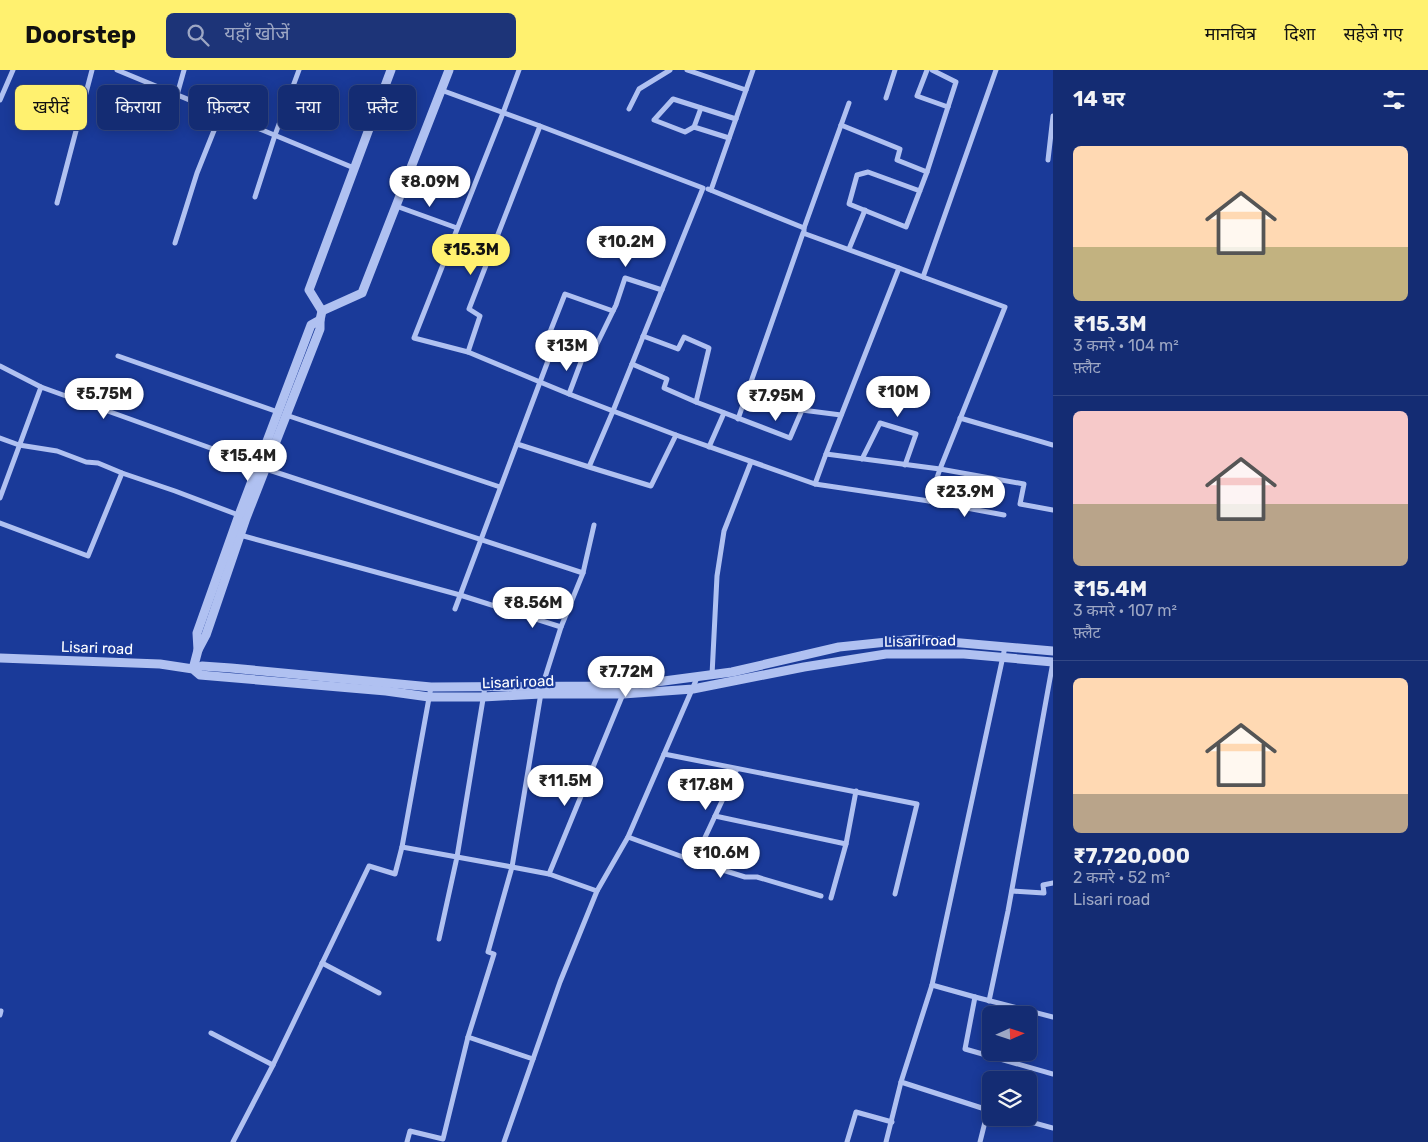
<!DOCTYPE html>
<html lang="hi">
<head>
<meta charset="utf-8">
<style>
	body { margin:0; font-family:Rubik,"Noto Sans Devanagari",sans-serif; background:#1d3478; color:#f1f3f6; height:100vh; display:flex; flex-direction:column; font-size:19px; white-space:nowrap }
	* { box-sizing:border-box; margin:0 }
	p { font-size:16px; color:#9da7c4 }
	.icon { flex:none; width:28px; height:28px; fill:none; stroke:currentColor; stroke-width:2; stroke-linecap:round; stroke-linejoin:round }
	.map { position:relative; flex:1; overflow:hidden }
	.details { display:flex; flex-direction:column; background:#142c73; width:375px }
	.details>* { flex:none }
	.top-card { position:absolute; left:15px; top:15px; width:475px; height:45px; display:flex; gap:10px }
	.needle { width:32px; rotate:87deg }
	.fabs { position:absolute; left:982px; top:936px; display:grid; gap:10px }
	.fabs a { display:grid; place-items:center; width:55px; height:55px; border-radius:8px; background:#142c73; box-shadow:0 2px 12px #0003,0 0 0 1px #334885; font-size:25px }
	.price { position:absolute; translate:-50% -42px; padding:0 11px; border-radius:18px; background:#fff; color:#222; font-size:16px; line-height:32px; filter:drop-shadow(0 1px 2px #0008) }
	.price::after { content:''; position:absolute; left:50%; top:30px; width:15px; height:11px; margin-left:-8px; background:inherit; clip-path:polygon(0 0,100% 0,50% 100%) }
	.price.on { background:#fff16f; color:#111 }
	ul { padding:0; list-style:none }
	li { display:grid; align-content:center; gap:10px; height:265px; padding:0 20px }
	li+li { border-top:1px solid #334885 }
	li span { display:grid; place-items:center; height:155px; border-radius:8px; color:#555 }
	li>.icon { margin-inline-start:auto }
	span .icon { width:90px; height:90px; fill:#fffc; stroke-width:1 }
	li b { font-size:21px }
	h2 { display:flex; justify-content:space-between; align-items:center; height:60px; padding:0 20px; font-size:21px }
	.chip { padding:0 18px; border-radius:8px; background:#142c73; box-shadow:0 2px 12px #0003,0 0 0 1px #334885; font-size:18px; line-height:45px }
	.chip.on { background:#fff16f; color:#111 }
	header { display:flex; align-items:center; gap:30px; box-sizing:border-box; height:70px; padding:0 25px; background:#fff16f; color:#111 }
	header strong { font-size:24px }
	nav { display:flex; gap:28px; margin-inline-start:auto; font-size:18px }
	.search { width:350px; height:45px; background:#1d3478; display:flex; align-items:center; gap:12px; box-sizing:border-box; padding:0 18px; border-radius:8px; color:#9da7c4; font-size:19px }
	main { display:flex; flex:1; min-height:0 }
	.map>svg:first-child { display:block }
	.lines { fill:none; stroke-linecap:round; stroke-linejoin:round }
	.minor { stroke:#b0c1f1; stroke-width:5 }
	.tertiary { stroke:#b0c1f1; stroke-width:9 }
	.labels { text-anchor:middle; stroke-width:4.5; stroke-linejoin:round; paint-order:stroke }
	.street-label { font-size:15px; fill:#fff; stroke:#1a3a99 }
</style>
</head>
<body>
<header>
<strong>Doorstep</strong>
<div class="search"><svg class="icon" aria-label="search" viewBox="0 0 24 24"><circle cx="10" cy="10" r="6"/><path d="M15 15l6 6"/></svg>यहाँ खोजें</div>
<nav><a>मानचित्र</a><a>दिशा</a><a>सहेजे गए</a></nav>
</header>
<main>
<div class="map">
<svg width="1053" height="1072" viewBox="0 0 1053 1072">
	<rect width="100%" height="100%" fill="#1a3a99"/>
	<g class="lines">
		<g class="minor">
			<polyline points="117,0 354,98"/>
			<polyline points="687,0 746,20"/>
			<polyline points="927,0 917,26 948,37"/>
			<polyline points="441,20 540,56 703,118 613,341 569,324"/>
			<polyline points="177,25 184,0"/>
			<polyline points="886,28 895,0"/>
			<polyline points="0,30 13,0"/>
			<polyline points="629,39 639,19 670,0"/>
			<polyline points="841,55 900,79 897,90 927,102 956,12 932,0"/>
			<polyline points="694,57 701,38"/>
			<polyline points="729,68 694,57 685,62 654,50 673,29 736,49"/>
			<polyline points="1048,90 1053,46"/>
			<polyline points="708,119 804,158 804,161"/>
			<polyline points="711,120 753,0"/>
			<polyline points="920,121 868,102 857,105 849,134 906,157 927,102"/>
			<polyline points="255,127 275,65 299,0"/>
			<polyline points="57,133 92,0"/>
			<polyline points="396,136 457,158"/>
			<polyline points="804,158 849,33"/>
			<polyline points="175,173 197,103 221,43"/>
			<polyline points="849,179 865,140"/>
			<polyline points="899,198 923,207"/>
			<polyline points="557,267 595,278 616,235 625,208 662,220"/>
			<polyline points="587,276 569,324 540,312 557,267 550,262 565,224 613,241"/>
			<polyline points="468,282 414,268 503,43 519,0"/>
			<polyline points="118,286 278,342"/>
			<polyline points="632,294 667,309 664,318 696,332 709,278 684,267 678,279 643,266"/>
			<polyline points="0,296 41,317"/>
			<polyline points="696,332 790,368 802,340 841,345"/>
			<polyline points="286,345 500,417"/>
			<polyline points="960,348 1053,375"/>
			<polyline points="738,349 803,163 899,198 826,384 940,399 1005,237 923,207 996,0"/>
			<polyline points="676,365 815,414 826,384"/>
			<polyline points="0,368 19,375 57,381 86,392 98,393 122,403 175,421 241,446"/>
			<polyline points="517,374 589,397 613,341 676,365 651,416 589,397"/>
			<polyline points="709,377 724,343"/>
			<polyline points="862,389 880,353 916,364 905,395"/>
			<polyline points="815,414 929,431 940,399 1024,414 1020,434 1053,440"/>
			<polyline points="0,428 41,317 241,389 266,399 583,503 561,557"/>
			<polyline points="929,431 1004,445"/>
			<polyline points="0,453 88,486 122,403"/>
			<polyline points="240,465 460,525 561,557 542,617 512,797 549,804"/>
			<polyline points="583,503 594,455"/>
			<polyline points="455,539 540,312 468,282 480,246 469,239 540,56"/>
			<polyline points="712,605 717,506 724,461 751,392"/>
			<polyline points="431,617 402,777 457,787 439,869"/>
			<polyline points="485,617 457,787 512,797 488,882 494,884 468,967 533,989"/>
			<polyline points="664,684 917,734 895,824"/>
			<polyline points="715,746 846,774"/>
			<polyline points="628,767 694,791 745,807 757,807 821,826"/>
			<polyline points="694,791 737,699"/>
			<polyline points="597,821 549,804 623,624"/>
			<polyline points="1012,821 1044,823 1043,815 1053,813"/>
			<polyline points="831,828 846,774 856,721"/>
			<polyline points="322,893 379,923"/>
			<polyline points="932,915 975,927 965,979 1053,1004"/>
			<polyline points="975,927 1053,947"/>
			<polyline points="989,931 1008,841 1053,592"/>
			<polyline points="0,945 1,941"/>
			<polyline points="211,963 273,995"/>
			<polyline points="901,1012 988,1040 980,1072"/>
			<polyline points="1016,1048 1053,1058"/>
			<polyline points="233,1072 273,995 369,796 395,804 402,777"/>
			<polyline points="407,1072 410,1061 443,1069 468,967"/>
			<polyline points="504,1072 560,912 597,821 628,767 697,608"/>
			<polyline points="847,1072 856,1042 892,1052"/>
			<polyline points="886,1072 901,1012 932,915 1005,577"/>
		</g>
		<g class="tertiary">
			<polyline points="322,241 362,223 449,0"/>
			<polyline points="198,580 206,565 246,448 320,259 320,250 322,241 309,220 391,0"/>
			<polyline points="0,588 160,594 193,599 200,605 386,621 429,627 483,627 541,624 623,624 693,619 804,597 886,584 964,584 1053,592"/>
			<polyline points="193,599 202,596 231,598 431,617 626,616 732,602 839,577 916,569 1053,581"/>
			<polyline points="193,599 198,580 197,563 239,445 311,255 320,250"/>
		</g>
	</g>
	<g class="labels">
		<g class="street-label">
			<text transform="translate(920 571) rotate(-1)" y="5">Lisari road</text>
			<text transform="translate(97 578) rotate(2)" y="5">Lisari road</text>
			<text transform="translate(518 612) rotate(-2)" y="5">Lisari road</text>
		</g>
	</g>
</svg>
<div class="fabs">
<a><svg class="needle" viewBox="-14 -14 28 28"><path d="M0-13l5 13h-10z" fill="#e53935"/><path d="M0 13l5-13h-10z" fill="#9da7c4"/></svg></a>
<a><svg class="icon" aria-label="layers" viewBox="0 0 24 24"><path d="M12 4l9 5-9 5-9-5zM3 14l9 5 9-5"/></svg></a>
</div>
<b class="price" style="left:430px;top:138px">₹8.09M</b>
<b class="price" style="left:626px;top:198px">₹10.2M</b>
<b class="price on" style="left:471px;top:206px">₹15.3M</b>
<b class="price" style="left:567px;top:302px">₹13M</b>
<b class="price" style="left:898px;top:348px">₹10M</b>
<b class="price" style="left:104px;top:350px">₹5.75M</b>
<b class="price" style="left:776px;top:352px">₹7.95M</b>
<b class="price" style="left:248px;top:412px">₹15.4M</b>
<b class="price" style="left:965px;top:448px">₹23.9M</b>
<b class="price" style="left:533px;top:559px">₹8.56M</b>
<b class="price" style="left:626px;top:628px">₹7.72M</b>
<b class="price" style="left:565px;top:737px">₹11.5M</b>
<b class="price" style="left:706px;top:741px">₹17.8M</b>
<b class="price" style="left:721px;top:809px">₹10.6M</b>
<div class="top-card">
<a class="chip on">खरीदें</a>
<a class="chip">किराया</a>
<a class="chip">फ़िल्टर</a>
<a class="chip">नया</a>
<a class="chip">फ़्लैट</a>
</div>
</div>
<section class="details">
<h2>14 घर<svg class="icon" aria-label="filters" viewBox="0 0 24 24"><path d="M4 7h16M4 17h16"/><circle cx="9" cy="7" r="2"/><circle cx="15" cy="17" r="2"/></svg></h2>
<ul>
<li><span style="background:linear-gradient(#ffd9b3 65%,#c2b280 0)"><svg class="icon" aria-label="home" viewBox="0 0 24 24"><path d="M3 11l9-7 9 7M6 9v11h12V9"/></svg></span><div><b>₹15.3M</b><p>3 कमरे · 104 m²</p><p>फ़्लैट</p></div></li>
<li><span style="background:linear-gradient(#f6c9c9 60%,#b9a48a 0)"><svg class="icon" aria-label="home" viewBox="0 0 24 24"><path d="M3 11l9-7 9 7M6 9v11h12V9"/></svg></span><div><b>₹15.4M</b><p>3 कमरे · 107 m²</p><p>फ़्लैट</p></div></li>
<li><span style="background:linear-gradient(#ffd9b3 75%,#b9a48a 0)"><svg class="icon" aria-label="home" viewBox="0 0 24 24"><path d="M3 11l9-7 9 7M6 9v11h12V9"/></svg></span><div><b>₹7,720,000</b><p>2 कमरे · 52 m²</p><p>Lisari road</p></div></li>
</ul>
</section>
</main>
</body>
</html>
